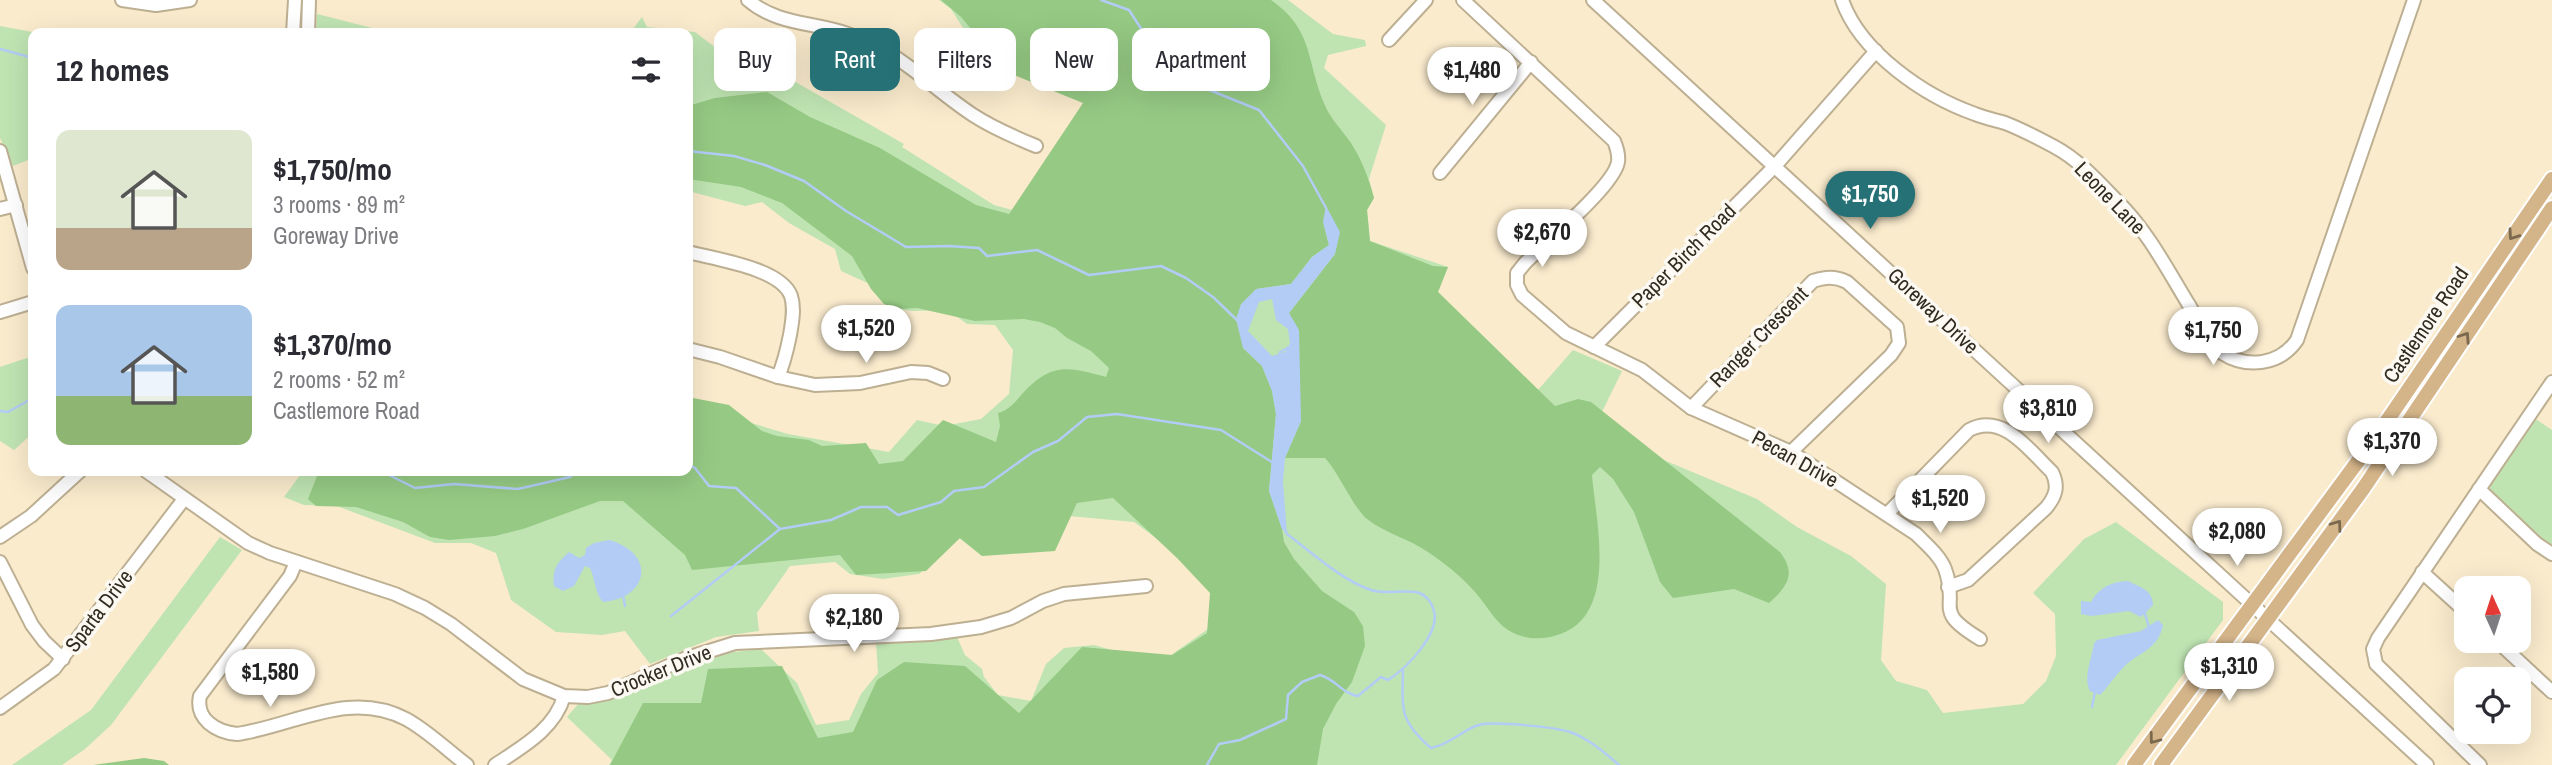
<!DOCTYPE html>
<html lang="en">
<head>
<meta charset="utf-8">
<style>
	body { margin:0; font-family:"Archivo Narrow",sans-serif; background:#f7f7f7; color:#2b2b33; height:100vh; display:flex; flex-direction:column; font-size:26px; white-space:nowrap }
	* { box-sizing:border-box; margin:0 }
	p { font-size:23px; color:#7c7c81 }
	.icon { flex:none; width:38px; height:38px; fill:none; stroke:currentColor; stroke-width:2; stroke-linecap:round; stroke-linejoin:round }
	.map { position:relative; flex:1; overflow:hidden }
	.side { position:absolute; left:28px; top:28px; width:665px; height:448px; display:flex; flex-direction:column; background:#fff; border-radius:14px; box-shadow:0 7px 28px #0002 }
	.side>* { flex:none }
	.guide { position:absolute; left:714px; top:28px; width:665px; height:63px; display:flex; gap:14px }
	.needle { width:46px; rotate:357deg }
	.buttons { position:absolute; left:2454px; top:576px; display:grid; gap:14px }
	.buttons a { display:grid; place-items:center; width:77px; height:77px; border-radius:14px; background:#fff; box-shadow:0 7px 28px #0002; font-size:35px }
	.price { position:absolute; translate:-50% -60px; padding:0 16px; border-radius:24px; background:#fff; color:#222; font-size:23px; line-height:46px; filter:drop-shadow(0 2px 4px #0008) }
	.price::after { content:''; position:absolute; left:50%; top:42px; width:21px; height:16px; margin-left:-10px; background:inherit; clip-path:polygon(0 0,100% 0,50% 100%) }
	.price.on { background:#267175; color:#fff }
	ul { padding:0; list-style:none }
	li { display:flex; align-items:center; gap:21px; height:175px; padding:0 28px }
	li span { display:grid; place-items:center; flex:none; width:196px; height:140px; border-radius:14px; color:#555 }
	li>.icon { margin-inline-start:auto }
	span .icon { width:84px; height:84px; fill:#fffc; stroke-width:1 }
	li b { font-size:30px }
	h2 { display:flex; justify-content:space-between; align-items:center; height:84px; padding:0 28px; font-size:30px }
	.tag { padding:0 24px; border-radius:14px; background:#fff; box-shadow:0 7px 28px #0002; font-size:24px; line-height:63px }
	.tag.on { background:#267175; color:#fff }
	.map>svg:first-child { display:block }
	.green { fill:#bfe4b2 }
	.forest { fill:#96ca84 }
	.water { fill:#b2ccf6; fill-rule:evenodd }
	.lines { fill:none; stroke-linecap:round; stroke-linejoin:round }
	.stream { stroke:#b2ccf6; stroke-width:2.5 }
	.minor-casing { stroke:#bdaf92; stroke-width:16 }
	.major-casing { stroke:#fff; stroke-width:18 }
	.minor { stroke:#fff; stroke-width:12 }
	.major { stroke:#d4b489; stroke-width:14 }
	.oneway { stroke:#7a694f }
	.labels { text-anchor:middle; stroke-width:7; stroke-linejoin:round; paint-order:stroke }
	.street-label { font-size:21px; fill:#312b20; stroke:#fcf9f3 }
</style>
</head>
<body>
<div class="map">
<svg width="2552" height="765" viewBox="0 0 2552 765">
	<rect width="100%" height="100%" fill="#faebcd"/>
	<g class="green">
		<polygon points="939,0 1288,0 1333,34 1365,40 1366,46 1328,55 1324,68 1386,125 1369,179 1374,198 1367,210 1370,241 1448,267 1438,292 1538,390 1573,350 1622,371 1602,412 1647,453 1757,499 1797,527 1851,556 1886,584 1881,660 1896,681 1927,690 1943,713 2023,704 2046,681 2056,656 2055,614 2033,593 2084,539 2116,522 2223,602 2223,620 2116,765 609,765 612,760 567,717 579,703 611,698 666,673 726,653 761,649 797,683 816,725 849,720 861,694 878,673 876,642 957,637 965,655 982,669 984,677 998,695 1031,701 1046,664 1064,648 1094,645 1136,657 1164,660 1222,619 1212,579 1134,522 1069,516 982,556 959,538 919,574 883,579 850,574 835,562 790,566 757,613 759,631 716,637 650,664 625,631 602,635 556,632 511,600 496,553 471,543 435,543 337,506 304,505 284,497 303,471 688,471 688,404 788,434 889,452 917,420 944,426 981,419 1009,394 1013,350 995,325 967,324 948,310 912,311 890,308 874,286 841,271 835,249 789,223 762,202 745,206 688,191 688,33 630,33 642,17 647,27 695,32 758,80 785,76 904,144 902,147 994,205 1016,211 1089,105 1010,73 965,31 951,9"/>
		<polygon points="317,14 392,33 316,33"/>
		<polygon points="0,26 38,33 33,33 33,158 13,166 0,138"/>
		<polygon points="33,356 33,433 14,450 0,441 0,367"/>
		<polygon points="2534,418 2552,430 2552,548 2534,533 2490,490 2491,483"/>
		<polygon points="220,537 242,550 111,725 85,749 62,765 12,765 91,710"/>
	</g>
	<g class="forest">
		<path d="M941,0h330c43,30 35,60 53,103 5,14 18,27 27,40 11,17 18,36 23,55l-7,12 3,31 63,25 15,1 -10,25 117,114 23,-7 13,3 189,150c17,22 7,35 -11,51l-35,-14 -61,9 -13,-16 -26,-70 -21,-33 -13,-12 -8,8c4,48 28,145 -38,161 -15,4 -32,3 -46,-6 -16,-11 -22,-27 -35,-40 -12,-14 -30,-28 -45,-38 -19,-13 -43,-19 -61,-33 -13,-10 -28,-46 -42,-61h-40l16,-37 -12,-108 46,-59 -12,-32 6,23 -17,12 -21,27 -35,5 -13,59 19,18 10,25 4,23 -7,77 13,38 2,13 10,17 28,32 32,21 9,14 2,20 -13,36 -16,22 -13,25 -6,36h-707l33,-62h58l7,-34 74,-3 36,72 35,-6 24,-52 27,-18 61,4 54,47 63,-66 90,8 35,-22 3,-40 -33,-35 -64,-60 -36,5 -22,48 -73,5 -22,-18 -34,33 -70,4 -16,-20 -148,15 -7,-15 -62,-54h-23l-77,28 -28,7 -46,4 -19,-3 -27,-15 -47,-15 -40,-1 -8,-7 11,-28h369v-74l41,8 33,26 15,5 32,4 13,6 44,-3 13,21 24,-3 40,-41 53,22 4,-16 -2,-13c11,-3 17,-11 25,-20 29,-31 45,-26 83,-16l3,-9 -18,-17 -24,-13 -12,-10 -15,-6 -16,-3 -49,2 -58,-13 -21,1 -12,-5 -13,-15 -19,-33 -70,-53 -41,-16 -53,-8v-73l27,-8 52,-6 43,25 70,31 96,57 33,9 74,-111 -76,-31 -46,-55z"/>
		<polygon points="144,758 164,761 169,765 93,765"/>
	</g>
	<g class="water">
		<path d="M1326,206l14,26 -5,22 -46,59 10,17 2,91 -16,37 -2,24 4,52 -5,-5 -13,-38 7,-77 -4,-23 -10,-25 -19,-18 -7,-29 5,-15 15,-15 35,-5 21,-27 17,-12 -6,-23zM1272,299l4,21 12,9 2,14 -5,9 -13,4 -24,-25 11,-29z"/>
		<path d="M609,540c47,13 41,58 -6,62 -8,-9 -8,-23 -13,-34l-5,-2 -11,20 -11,5 -9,-5c-2,-17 3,-23 15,-34l10,6 6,-3 1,-7 8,-5z"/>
		<path d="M2128,581c12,6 25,9 25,24l-12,12 -12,-6 -37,5 -11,-2v-13l10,1c9,-15 20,-20 37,-21z"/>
		<path d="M2158,620l5,5c-5,26 -26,27 -41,44 -8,8 -14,18 -22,26l-10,-4c-7,-15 2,-32 4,-48l3,-3 44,-9z"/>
	</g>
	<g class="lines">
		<g class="stream">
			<polyline points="1101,0 1129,10 1162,61 1197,85 1259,110 1303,166 1326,208"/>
			<polyline points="0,49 33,58"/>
			<polyline points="688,151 734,156 765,165 804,181 846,211 906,247 949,246 979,248 987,256 1037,250 1089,275 1161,266 1186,278 1213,297 1238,321"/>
			<polyline points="1279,357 1280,352 1289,347"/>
			<polyline points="0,411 8,412 33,398"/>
			<polyline points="688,464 695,468 709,486 736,488 780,529"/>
			<polyline points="381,471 415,488 454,484 518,489 570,477 577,471"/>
			<polyline points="623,595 625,606"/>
			<polyline points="2144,611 2149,627"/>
			<polyline points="671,616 780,529 831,520 861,507 887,507 898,515 941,502 954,491 984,487 1033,452 1058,441 1087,417 1117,414 1221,430 1275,464"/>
			<path d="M1403,671c-1,40 -3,50 28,77 21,-4 32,-19 48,-23 16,-4 75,2 91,7 18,6 35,21 49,33"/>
			<polyline points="2092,707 2095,692"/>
			<path d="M1207,765l12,-21 21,-4 46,-21 2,-24 14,-13 18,-7c17,5 21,18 38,21l23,-19 7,3c19,-12 55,-49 45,-72 -2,-6 -7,-13 -14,-15 -15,-4 -33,2 -48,-3 -28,-9 -60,-38 -84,-56l-1,-3"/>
		</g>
		<g class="minor-casing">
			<g id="minor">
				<polyline points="122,0 156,5 190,0"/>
				<path d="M748,0c29,25 66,22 100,34 52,17 81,52 125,81 20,13 41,22 63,31"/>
				<path d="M1463,0l151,141c3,7 5,13 4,21 -4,24 -73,81 -93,101l-8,10v12l5,10 44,38 76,37 49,38 100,44 125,82c11,11 24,22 29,35 15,41 -14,40 35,70"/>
				<polyline points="1593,0 2427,765"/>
				<path d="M1842,0c18,52 82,96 133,114 10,4 20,6 30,9 16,6 33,15 48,23 25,13 45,35 64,55 30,29 50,68 72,104 9,15 18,38 33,48 25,16 58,12 75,-13l117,-340"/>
				<polyline points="293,33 295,0"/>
				<polyline points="308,33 309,0"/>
				<polyline points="1389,40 1426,0"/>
				<polyline points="0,151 33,268"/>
				<polyline points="1440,173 1531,62"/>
				<polyline points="0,209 16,205"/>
				<path d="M688,252c26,7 93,16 103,44 4,12 1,27 -1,39 -3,15 -6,28 -12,42"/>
				<polyline points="0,312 33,302"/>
				<polyline points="1594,347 1775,166 1876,51"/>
				<polyline points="688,349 720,357 778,377 815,385 860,383 911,372 928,373 943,379"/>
				<path d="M1691,408l122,-127c12,-4 22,-5 34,1l50,45 2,16 -8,12 -100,97"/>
				<polyline points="146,471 248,543 270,553 395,594 425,608 451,624 523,679 564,696 588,697 608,693 684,659 735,643 931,634 981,627 1011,618 1043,601 1064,594 1146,586"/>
				<polyline points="2479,489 2537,544 2552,554"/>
				<path d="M1887,514l82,-84c34,-18 60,20 83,42 7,14 4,24 -6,36l-78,72 -20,7"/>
				<polyline points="0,537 31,516 80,471"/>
				<polyline points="0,562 32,625 44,641 63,659"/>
				<path d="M296,562l-6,14 -90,120c-5,23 16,36 37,38 57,-8 112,-45 169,-15 22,12 41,31 61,46"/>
				<polyline points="2422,572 2466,612"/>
				<polyline points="2496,640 2552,692"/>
				<polyline points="0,708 54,669 184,499"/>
				<path d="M495,765c27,-18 60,-36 69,-69"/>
				<polyline points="2480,765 2376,664 2373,649 2378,638 2552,382"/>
			</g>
		</g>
		<g class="major-casing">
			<g id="major">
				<polyline points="2134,765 2378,434 2552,179"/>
				<polyline points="2161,765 2363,489 2552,208"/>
			</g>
		</g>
		<use href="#minor" class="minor"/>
		<use href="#major" class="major"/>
	</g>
	<defs><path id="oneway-chevron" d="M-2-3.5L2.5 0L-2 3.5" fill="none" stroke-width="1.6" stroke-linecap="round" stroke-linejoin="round" transform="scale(1.75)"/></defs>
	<g class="oneway">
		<use href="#oneway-chevron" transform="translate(2513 235) rotate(125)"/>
		<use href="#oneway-chevron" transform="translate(2465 337) rotate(-56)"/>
		<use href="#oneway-chevron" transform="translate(2337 525) rotate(-54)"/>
		<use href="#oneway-chevron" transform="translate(2154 739) rotate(127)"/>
	</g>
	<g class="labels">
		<g class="street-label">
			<text transform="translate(2110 198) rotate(46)" y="7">Leone Lane</text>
			<text transform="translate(1684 256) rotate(-45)" y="7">Paper Birch Road</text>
			<text transform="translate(1933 311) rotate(43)" y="7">Goreway Drive</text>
			<text transform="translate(2426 325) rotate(-56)" y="7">Castlemore Road</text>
			<text transform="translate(1759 337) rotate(-46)" y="7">Ranger Crescent</text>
			<text transform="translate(1795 459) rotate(29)" y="7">Pecan Drive</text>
			<text transform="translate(99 611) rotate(-53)" y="7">Sparta Drive</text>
			<text transform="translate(661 671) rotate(-22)" y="7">Crocker Drive</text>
		</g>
	</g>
</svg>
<div class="buttons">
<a><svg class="needle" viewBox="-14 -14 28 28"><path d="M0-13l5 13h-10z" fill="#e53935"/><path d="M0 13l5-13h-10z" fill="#7c7c81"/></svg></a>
<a><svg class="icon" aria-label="locate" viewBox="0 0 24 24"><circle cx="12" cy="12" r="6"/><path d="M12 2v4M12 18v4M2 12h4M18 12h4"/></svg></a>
</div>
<b class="price" style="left:1472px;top:107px">$1,480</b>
<b class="price on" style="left:1870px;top:231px">$1,750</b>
<b class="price" style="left:1542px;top:269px">$2,670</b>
<b class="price" style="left:866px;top:365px">$1,520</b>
<b class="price" style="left:2213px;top:367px">$1,750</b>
<b class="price" style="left:2048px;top:445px">$3,810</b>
<b class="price" style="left:2392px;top:478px">$1,370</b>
<b class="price" style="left:1940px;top:535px">$1,520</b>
<b class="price" style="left:2237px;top:568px">$2,080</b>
<b class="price" style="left:854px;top:654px">$2,180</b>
<b class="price" style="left:2229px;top:703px">$1,310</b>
<b class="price" style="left:270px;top:709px">$1,580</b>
<div class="guide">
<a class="tag">Buy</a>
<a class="tag on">Rent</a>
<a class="tag">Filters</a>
<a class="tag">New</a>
<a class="tag">Apartment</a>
</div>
<section class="side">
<h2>12 homes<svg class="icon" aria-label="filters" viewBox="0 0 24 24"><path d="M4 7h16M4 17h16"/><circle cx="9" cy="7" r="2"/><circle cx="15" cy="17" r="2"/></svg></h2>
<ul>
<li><span style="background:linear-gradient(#dfe7d0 70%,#b9a48a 0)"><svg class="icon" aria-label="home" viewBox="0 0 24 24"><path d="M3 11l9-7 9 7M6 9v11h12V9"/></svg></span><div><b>$1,750/mo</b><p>3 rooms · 89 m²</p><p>Goreway Drive</p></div></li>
<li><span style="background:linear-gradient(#a9c7e8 65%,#8fb573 0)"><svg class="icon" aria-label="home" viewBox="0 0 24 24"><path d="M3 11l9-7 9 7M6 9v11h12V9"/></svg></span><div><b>$1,370/mo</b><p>2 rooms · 52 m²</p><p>Castlemore Road</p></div></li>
</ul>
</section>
</div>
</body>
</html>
